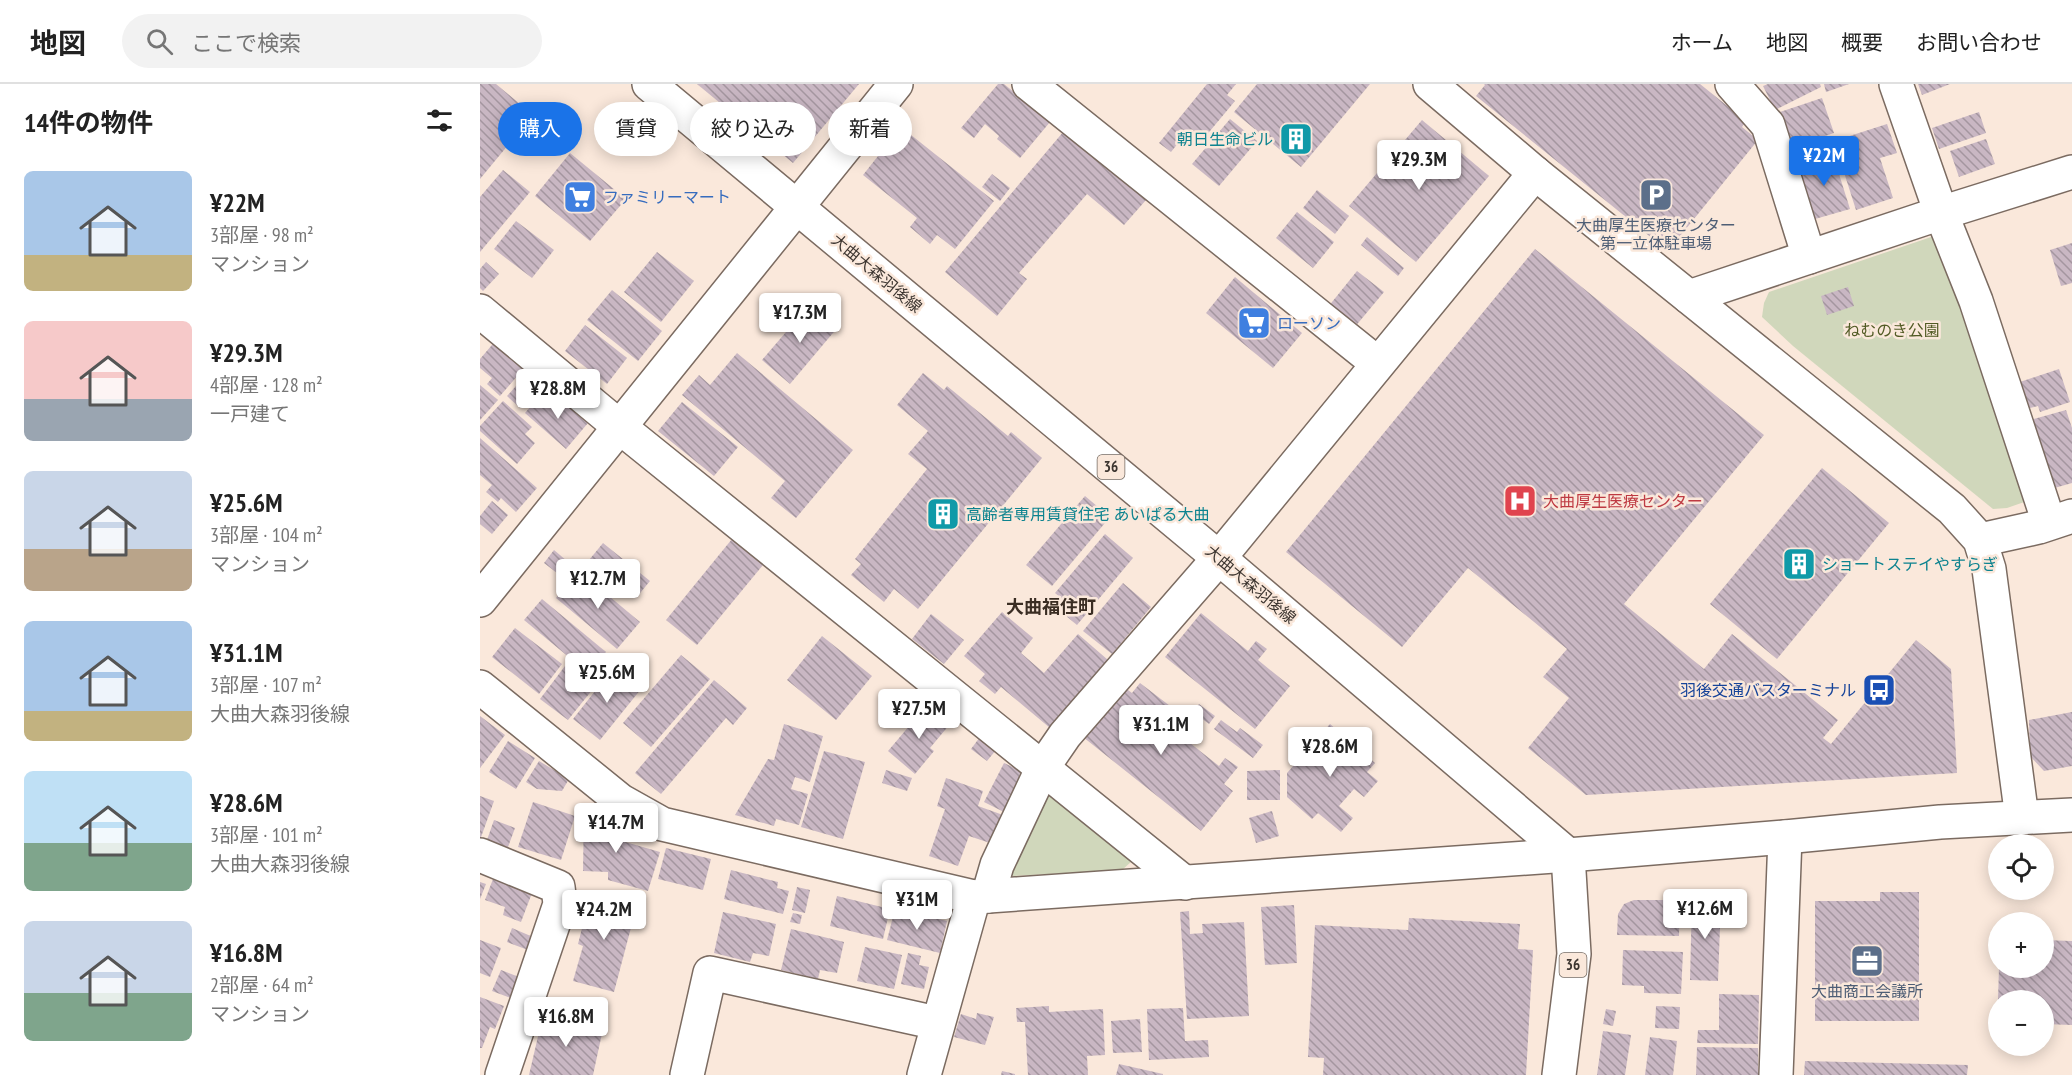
<!DOCTYPE html>
<html lang="ja">
<head>
<meta charset="utf-8">
<style>
	body { margin:0; font-family:"PT Sans Narrow","Noto Sans JP",sans-serif; background:#f2f2f2; color:#222; height:100vh; display:flex; flex-direction:column; font-size:22px; white-space:nowrap }
	* { box-sizing:border-box; margin:0 }
	p { font-size:20px; color:#767676 }
	.icon { flex:none; width:33px; height:33px; fill:none; stroke:currentColor; stroke-width:2; stroke-linecap:round; stroke-linejoin:round }
	.map { position:relative; flex:1; overflow:hidden }
	.drawer { display:flex; flex-direction:column; background:#fff; width:480px }
	.drawer>* { flex:none }
	.banner { position:absolute; left:18px; top:18px; width:570px; height:54px; display:flex; gap:12px }
	.tools { position:absolute; left:1508px; top:750px; display:grid; gap:12px }
	.tools a { display:grid; place-items:center; width:66px; height:66px; border-radius:50%; background:#fff; box-shadow:0 3px 15px #0003; font-size:30px }
	.price { position:absolute; translate:-50% -51px; padding:0 14px; border-radius:6px; background:#fff; color:#222; font-size:20px; line-height:39px; filter:drop-shadow(0 2px 3px #0008) }
	.price::after { content:''; position:absolute; left:50%; top:36px; width:18px; height:14px; margin-left:-9px; background:inherit; clip-path:polygon(0 0,100% 0,50% 100%) }
	.price.selected { background:#1a73e8; color:#fff }
	ul { padding:0; list-style:none }
	li { display:flex; align-items:center; gap:18px; height:150px; padding:0 24px }
	li span { display:grid; place-items:center; flex:none; width:168px; height:120px; border-radius:9px; color:#555 }
	li>.icon { margin-inline-start:auto }
	span .icon { width:72px; height:72px; fill:#fffc; stroke-width:1 }
	li b { font-size:26px }
	h2 { display:flex; justify-content:space-between; align-items:center; height:72px; padding:0 24px; font-size:26px }
	.chip { padding:0 21px; border-radius:27px; background:#fff; box-shadow:0 3px 15px #0003; font-size:21px; line-height:54px }
	.chip.selected { background:#1a73e8; color:#fff }
	header { display:flex; align-items:center; gap:36px; box-sizing:border-box; height:84px; padding:0 30px; background:#fff; border-bottom:2px solid #e0e0e0 }
	header strong { font-size:28px }
	nav { display:flex; gap:33px; margin-inline-start:auto; font-size:21px }
	.search { width:420px; height:54px; background:#f2f2f2; display:flex; align-items:center; gap:15px; box-sizing:border-box; padding:0 21px; border-radius:33px; color:#767676; font-size:22px }
	main { display:flex; flex:1; min-height:0 }
	.map>svg:first-child { display:block }
	.park { fill:#d0d7bb }
	.building { fill:url(#building-back-hatch) }
	.lines { fill:none; stroke-linecap:round; stroke-linejoin:round }
	.street-casing { stroke:#7b6b61; stroke-width:36 }
	.secondary-casing { stroke:#7b6b61; stroke-width:36 }
	.primary-casing { stroke:#7b6b61; stroke-width:36 }
	.street { stroke:#fff; stroke-width:33 }
	.secondary { stroke:#fff; stroke-width:33 }
	.primary { stroke:#fff; stroke-width:33 }
	.labels { text-anchor:middle; stroke-width:5; stroke-linejoin:round; paint-order:stroke }
	.shield { fill:#fae8db; stroke:#756b63; stroke-width:1.5 }
	.shield-label { font-size:15px; font-weight:bold; fill:#3c3530 }
	.culture-label { font-size:16px; fill:#0d838f; stroke:#fae8db; text-anchor:start }
	.shop-label { font-size:16px; fill:#366cbe; stroke:#fae8db; text-anchor:start }
	.service-label { font-size:16px; fill:#4e5e75; stroke:#fae8db }
	.street-label { font-size:16px; fill:#3c3530; stroke:#fae8db }
	.park-label { font-size:16px; fill:#525b25; stroke:#fae8db }
	.health-label { font-size:16px; fill:#be3a42; stroke:#fae8db; text-anchor:start }
	.transit-label { font-size:16px; fill:#164399; stroke:#fae8db; text-anchor:end }
	.neighbourhood-label { font-size:18px; font-weight:bold; fill:#3a2d23; stroke:#fae8db }
</style>
</head>
<body>
<header>
<strong>地図</strong>
<div class="search"><svg class="icon" aria-label="search" viewBox="0 0 24 24"><circle cx="10" cy="10" r="6"/><path d="M15 15l6 6"/></svg>ここで検索</div>
<nav><a>ホーム</a><a>地図</a><a>概要</a><a>お問い合わせ</a></nav>
</header>
<main>
<section class="drawer">
<h2>14件の物件<svg class="icon" aria-label="filters" viewBox="0 0 24 24"><path d="M4 7h16M4 17h16"/><circle cx="9" cy="7" r="2"/><circle cx="15" cy="17" r="2"/></svg></h2>
<ul>
<li><span style="background:linear-gradient(#a9c7e8 70%,#c2b280 0)"><svg class="icon" aria-label="home" viewBox="0 0 24 24"><path d="M3 11l9-7 9 7M6 9v11h12V9"/></svg></span><div><b>¥22M</b><p>3部屋 · 98 m²</p><p>マンション</p></div></li>
<li><span style="background:linear-gradient(#f6c9c9 65%,#9aa5b1 0)"><svg class="icon" aria-label="home" viewBox="0 0 24 24"><path d="M3 11l9-7 9 7M6 9v11h12V9"/></svg></span><div><b>¥29.3M</b><p>4部屋 · 128 m²</p><p>一戸建て</p></div></li>
<li><span style="background:linear-gradient(#c9d6e8 65%,#b9a48a 0)"><svg class="icon" aria-label="home" viewBox="0 0 24 24"><path d="M3 11l9-7 9 7M6 9v11h12V9"/></svg></span><div><b>¥25.6M</b><p>3部屋 · 104 m²</p><p>マンション</p></div></li>
<li><span style="background:linear-gradient(#a9c7e8 75%,#c2b280 0)"><svg class="icon" aria-label="home" viewBox="0 0 24 24"><path d="M3 11l9-7 9 7M6 9v11h12V9"/></svg></span><div><b>¥31.1M</b><p>3部屋 · 107 m²</p><p>大曲大森羽後線</p></div></li>
<li><span style="background:linear-gradient(#bfe0f5 60%,#7fa58c 0)"><svg class="icon" aria-label="home" viewBox="0 0 24 24"><path d="M3 11l9-7 9 7M6 9v11h12V9"/></svg></span><div><b>¥28.6M</b><p>3部屋 · 101 m²</p><p>大曲大森羽後線</p></div></li>
<li><span style="background:linear-gradient(#c9d6e8 60%,#7fa58c 0)"><svg class="icon" aria-label="home" viewBox="0 0 24 24"><path d="M3 11l9-7 9 7M6 9v11h12V9"/></svg></span><div><b>¥16.8M</b><p>2部屋 · 64 m²</p><p>マンション</p></div></li>
</ul>
</section>
<div class="map">
<svg width="1592" height="991" viewBox="0 0 1592 991">
	<defs>
		<pattern id="building-back-hatch" width="6" height="6" patternUnits="userSpaceOnUse" patternTransform="scale(1.5)"><rect width="6" height="6" fill="#c9b7c3"/><path d="M-1 5l2 2M0 0l6 6M5-1l2 2" fill="none" stroke="#a4969f"/></pattern>
	</defs>
	<rect width="100%" height="100%" fill="#fae8db"/>
	<g class="park">
		<polygon points="1460,150 1550,416 1527,424 1513,425 1313,262 1282,233 1284,219 1289,208"/>
		<polygon points="568,708 651,768 651,778 642,786 533,792 529,783"/>
	</g>
	<g class="building">
		<polygon points="0,0 16,0 53,31 0,95"/>
		<polygon points="217,0 379,0 313,79"/>
		<polygon points="518,0 524,0 570,38 540,74 517,55 519,52 505,40 494,54 481,44"/>
		<polygon points="727,0 756,0 747,11 755,17 720,59 707,48 691,68 679,59"/>
		<polygon points="777,0 890,0 821,83 754,28"/>
		<polygon points="1004,0 1220,0 1266,37 1262,43 1278,56 1188,167 996,12 1005,1"/>
		<polygon points="1288,0 1340,0 1341,3 1295,26 1283,2"/>
		<polygon points="1344,0 1369,0 1346,8"/>
		<polygon points="1438,0 1470,0 1442,11"/>
		<polygon points="1342,14 1354,49 1312,63 1300,28"/>
		<polygon points="1499,28 1506,49 1459,65 1452,44"/>
		<polygon points="750,35 777,57 739,102 712,80"/>
		<polygon points="942,36 1009,92 936,178 869,122"/>
		<polygon points="1407,40 1417,69 1400,74 1413,114 1376,126 1354,57"/>
		<polygon points="421,43 514,117 475,165 457,151 450,160 430,143 437,134 383,91"/>
		<polygon points="584,47 666,116 644,141 607,110 539,189 547,195 517,232 465,188"/>
		<polygon points="1506,55 1515,80 1479,93 1470,67"/>
		<polygon points="90,69 146,115 110,157 55,112"/>
		<polygon points="1353,71 1370,125 1335,135 1319,82"/>
		<polygon points="23,86 50,108 0,168 0,113"/>
		<polygon points="512,90 530,104 520,117 502,103"/>
		<polygon points="837,106 869,132 855,150 823,124"/>
		<polygon points="817,128 854,158 833,184 796,154"/>
		<polygon points="36,137 74,166 52,194 14,165"/>
		<polygon points="887,153 924,184 918,192 881,161"/>
		<polygon points="1592,159 1592,199 1581,202 1570,166"/>
		<polygon points="1055,165 1284,351 1144,520 1224,585 1252,550 1358,636 1343,654 1351,660 1436,556 1471,585 1477,689 1106,711 1048,664 1089,614 1063,593 1087,565 988,484 922,563 806,468"/>
		<polygon points="177,168 214,197 181,238 144,208"/>
		<polygon points="6,178 19,190 3,207 0,204 0,185"/>
		<polygon points="877,187 904,208 874,244 848,223"/>
		<polygon points="755,193 822,249 793,284 726,229"/>
		<polygon points="1368,203 1374,222 1347,231 1341,212"/>
		<polygon points="132,206 182,247 158,277 107,236"/>
		<polygon points="330,220 358,243 310,300 282,276"/>
		<polygon points="105,241 147,274 127,300 85,267"/>
		<polygon points="17,255 47,281 20,312 7,300 12,294 0,284 0,275"/>
		<polygon points="257,269 373,366 316,434 291,414 305,397 202,311 219,291 230,301"/>
		<polygon points="52,284 66,295 40,324 27,312"/>
		<polygon points="1579,285 1590,318 1560,328 1558,322 1542,326 1534,300"/>
		<polygon points="443,289 464,306 467,302 528,352 531,348 562,374 438,525 414,505 404,518 371,491 381,480 375,475 447,385 428,370 448,347 417,321"/>
		<polygon points="0,301 18,316 0,336"/>
		<polygon points="82,309 94,320 91,324 108,339 86,365 45,329 57,315 68,324"/>
		<polygon points="23,317 52,343 45,350 55,359 37,380 0,347 0,342"/>
		<polygon points="202,318 258,363 234,392 178,347"/>
		<polygon points="1586,326 1592,344 1592,399 1571,405 1550,336"/>
		<polygon points="0,354 57,404 36,428 21,414 18,418 6,408 12,401 0,391"/>
		<polygon points="1342,384 1409,439 1297,575 1230,520"/>
		<polygon points="605,412 630,433 572,502 546,481"/>
		<polygon points="12,417 28,431 12,450 0,440 0,432"/>
		<polygon points="625,450 653,474 597,541 580,527 587,519 575,509"/>
		<polygon points="252,455 283,481 217,561 186,536"/>
		<polygon points="123,459 170,497 156,514 141,503 138,506 105,481"/>
		<polygon points="74,466 87,477 77,489 64,479"/>
		<polygon points="99,487 160,538 137,565 76,514"/>
		<polygon points="643,499 671,523 632,570 603,547"/>
		<polygon points="62,515 126,568 108,589 44,536"/>
		<polygon points="522,528 553,554 541,569 564,589 598,550 628,576 570,644 521,603 515,610 499,597 505,590 484,572"/>
		<polygon points="721,529 768,567 776,557 787,565 778,576 810,602 775,645 685,573"/>
		<polygon points="451,530 484,556 464,580 432,555"/>
		<polygon points="35,544 82,580 59,610 12,573"/>
		<polygon points="342,552 392,592 356,636 307,596"/>
		<polygon points="201,571 230,595 171,663 143,639"/>
		<polygon points="85,582 113,605 88,636 60,615"/>
		<polygon points="134,583 161,605 120,656 93,635"/>
		<polygon points="234,596 267,624 253,641 246,634 181,710 155,689"/>
		<polygon points="660,599 690,622 684,630 694,639 691,644 739,682 745,674 758,683 744,700 753,707 721,747 603,653 644,603 652,609"/>
		<polygon points="719,620 735,632 729,640 713,628"/>
		<polygon points="447,621 470,640 450,664 454,667 435,690 408,667"/>
		<polygon points="1592,628 1592,682 1564,687 1550,672 1549,636"/>
		<polygon points="0,632 25,651 0,684"/>
		<polygon points="741,636 757,648 760,644 783,661 773,674 734,645"/>
		<polygon points="304,640 343,652 330,698 315,693 311,705 328,710 319,741 296,735 294,742 255,731 288,675 294,676"/>
		<polygon points="850,640 895,679 887,688 898,697 884,713 874,705 859,722 873,734 861,748 838,729 832,735 807,713 807,689"/>
		<polygon points="500,653 516,666 507,677 491,665"/>
		<polygon points="28,657 55,674 36,705 9,688"/>
		<polygon points="344,667 385,678 363,755 321,743"/>
		<polygon points="59,677 89,695 82,707 57,705 46,698"/>
		<polygon points="524,679 541,687 539,692 546,695 528,730 504,718"/>
		<polygon points="406,686 432,694 427,707 402,699"/>
		<polygon points="800,686 800,716 767,716 767,687"/>
		<polygon points="466,694 503,707 498,722 523,731 513,760 489,752 478,782 449,772 465,725 457,722"/>
		<polygon points="0,712 14,717 0,756"/>
		<polygon points="53,718 95,732 81,776 38,763"/>
		<polygon points="104,725 118,725 118,736 136,737 135,755 180,768 168,807 128,796 128,788 103,787"/>
		<polygon points="792,727 799,752 776,759 769,734"/>
		<polygon points="14,736 35,744 28,763 7,756"/>
		<polygon points="186,764 231,775 223,806 178,795"/>
		<polygon points="251,786 298,798 297,804 309,807 303,830 244,815"/>
		<polygon points="13,795 52,809 41,838 23,831 25,823 5,816"/>
		<polygon points="0,798 6,800 0,815"/>
		<polygon points="317,803 330,806 325,829 312,826"/>
		<polygon points="1400,808 1439,808 1439,937 1335,937 1335,817 1400,817"/>
		<polygon points="111,809 157,821 134,908 93,897 103,862 98,860"/>
		<polygon points="357,812 410,825 403,855 350,842"/>
		<polygon points="1212,815 1241,816 1238,897 1210,896"/>
		<polygon points="1154,816 1200,816 1199,852 1137,851 1138,830 1144,820"/>
		<polygon points="814,821 817,879 785,881 781,823"/>
		<polygon points="415,825 467,837 460,869 407,856"/>
		<polygon points="709,827 710,850 723,849 722,840 764,838 769,932 707,935 700,828"/>
		<polygon points="243,828 296,840 289,872 273,869 270,878 234,869"/>
		<polygon points="313,829 322,831 320,840 310,838"/>
		<polygon points="929,834 1040,840 1038,865 1053,866 1046,991 843,991 844,974 828,973 835,841 928,846"/>
		<polygon points="32,844 53,853 48,866 27,858"/>
		<polygon points="311,845 364,858 357,889 340,886 338,895 301,886"/>
		<polygon points="0,856 21,864 10,893 0,889"/>
		<polygon points="1563,856 1592,857 1592,941 1563,940 1563,916 1518,916 1519,884 1563,884"/>
		<polygon points="385,863 422,871 414,905 377,897"/>
		<polygon points="1143,866 1203,868 1201,910 1164,909 1164,902 1142,901"/>
		<polygon points="428,869 441,872 439,881 449,883 444,905 421,900"/>
		<polygon points="21,886 39,893 31,914 12,907"/>
		<polygon points="1239,910 1279,911 1278,960 1217,959 1218,946 1239,946"/>
		<polygon points="0,913 24,922 15,945 10,943 2,964 0,964"/>
		<polygon points="569,922 569,928 623,925 625,971 607,972 608,991 548,991 545,938 537,938 536,924"/>
		<polygon points="1176,922 1200,923 1199,945 1175,944"/>
		<polygon points="703,924 705,957 728,956 729,973 669,976 667,925"/>
		<polygon points="1126,925 1136,927 1133,942 1123,940"/>
		<polygon points="497,929 514,933 505,961 474,953 481,930 496,935"/>
		<polygon points="63,931 123,945 113,991 49,991"/>
		<polygon points="660,935 662,968 633,969 631,937"/>
		<polygon points="1123,947 1151,951 1145,991 1117,991"/>
		<polygon points="1170,953 1197,957 1193,991 1165,991"/>
		<polygon points="1217,963 1278,964 1278,991 1216,991"/>
		<polygon points="1325,977 1488,981 1487,991 1324,991"/>
		<polygon points="639,980 683,990 683,991 636,991"/>
		<polygon points="522,987 535,990 535,991 521,991"/>
	</g>
	<g class="lines">
		<g class="street-casing">
			<g id="street">
				<polyline points="549,0 897,279"/>
				<polyline points="950,0 1055,89 1472,425 1500,456 1509,485 1542,734"/>
				<polyline points="1252,0 1288,41 1329,173"/>
				<polyline points="1416,0 1461,129 1496,217 1569,439"/>
				<polyline points="1209,213 1461,129 1592,88"/>
				<polyline points="0,227 141,344 705,799"/>
				<polyline points="1500,456 1559,443 1592,432"/>
				<polyline points="0,516 416,0"/>
				<polyline points="0,603 141,717 182,740 494,813 1088,771"/>
				<polyline points="0,771 78,803 80,820 22,991"/>
				<polyline points="508,812 517,781 563,683 585,651 739,474 1055,89"/>
				<polyline points="207,991 230,889 457,939"/>
				<polyline points="444,991 494,813"/>
				<polyline points="1296,991 1305,753"/>
			</g>
		</g>
		<g class="secondary-casing">
			<polyline id="secondary" points="1088,771 1305,753 1460,738 1592,731"/>
		</g>
		<g class="primary-casing">
			<polyline id="primary" points="169,0 739,474 1088,771 1094,870 1079,991"/>
		</g>
		<use href="#street" class="street"/>
		<use href="#secondary" class="secondary"/>
		<use href="#primary" class="primary"/>
	</g>
	<defs>
		<g id="building-square" transform="scale(1.725)"><rect x="-9" y="-9" width="18" height="18" rx="4" fill="#0f9aa8" stroke="#fae8db"/><path d="M-4-6H4V6H1V3H-1V6H-4ZM-2.5-4.3h1.7v1.8h-1.7ZM.8-4.3h1.7v1.8H.8ZM-2.5-1h1.7V.8h-1.7ZM.8-1h1.7V.8H.8Z" fill="#fff"/></g>
		<g id="parking-square" transform="scale(1.725)"><rect x="-9" y="-9" width="18" height="18" rx="4" fill="#5c6f8a" stroke="#fae8db"/><path d="M-3.5-5.5H1a3.5 3.5 0 0 1 0 7H-1V5.5H-3.5ZM-1-3.4V-.6H.8a1.4 1.4 0 0 0 0-2.8Z" fill="#fff"/></g>
		<g id="supermarket-square" transform="scale(1.725)"><rect x="-9" y="-9" width="18" height="18" rx="4" fill="#3f7fe0" stroke="#fae8db"/><path d="M-6-5.5h2.5l.6 2H6L4.5 2H-2.5L-4.4-4H-6ZM-1.5 3.2a1.3 1.3 0 1 0 .1 0ZM3 3.2a1.3 1.3 0 1 0 .1 0Z" fill="#fff"/></g>
		<g id="hospital-square" transform="scale(1.725)"><rect x="-9" y="-9" width="18" height="18" rx="4" fill="#e0444e" stroke="#fae8db"/><path d="M-5-5h3v3.5h4V-5h3V5h-3V1.5h-4V5h-3Z" fill="#fff"/></g>
		<g id="bus-square" transform="scale(1.725)"><rect x="-9" y="-9" width="18" height="18" rx="4" fill="#1a4fb4" stroke="#fae8db"/><path d="M-5-6H5V4H4V6H2V4H-2V6H-4V4H-5ZM-3.5-4V0h7V-4ZM-3.5 1.2v1.5H-2V1.2ZM2 1.2v1.5H3.5V1.2Z" fill="#fff"/></g>
		<g id="office-square" transform="scale(1.725)"><rect x="-9" y="-9" width="18" height="18" rx="4" fill="#5c6f8a" stroke="#fae8db"/><path d="M-6-3h4V-5.5h4V-3h4V5H-6ZM-1-4.5V-3h2v-1.5ZM-6 0V1H6V0Z" fill="#fff"/></g>
	</defs>
	<g fill-rule="evenodd">
		<use href="#building-square" x="816" y="55"/>
		<use href="#parking-square" x="1176" y="111"/>
		<use href="#supermarket-square" x="100" y="113"/>
		<use href="#supermarket-square" x="774" y="239"/>
		<use href="#hospital-square" x="1040" y="417"/>
		<use href="#building-square" x="463" y="430"/>
		<use href="#building-square" x="1319" y="480"/>
		<use href="#bus-square" x="1399" y="606"/>
		<use href="#office-square" x="1387" y="877"/>
	</g>
	<g class="labels">
		<g class="shield">
			<rect x="617.5" y="371" width="27" height="24" rx="4.5"/>
			<rect x="1079.5" y="869" width="27" height="24" rx="4.5"/>
		</g>
		<g class="shield-label">
			<text x="631" y="388">36</text>
			<text x="1093" y="886">36</text>
		</g>
		<g class="culture-label">
			<text x="793" y="61" text-anchor="end">朝日生命ビル</text>
			<text x="486" y="436">高齢者専用賃貸住宅 あいぱる大曲</text>
			<text x="1342" y="486">ショートステイやすらぎ</text>
		</g>
		<g class="shop-label">
			<text x="123" y="119">ファミリーマート</text>
			<text x="797" y="245">ローソン</text>
		</g>
		<g class="service-label">
			<text x="1176" y="147">大曲厚生医療センター<tspan x="1176" dy="18">第一立体駐車場</tspan></text>
			<text x="1387" y="913">大曲商工会議所</text>
		</g>
		<g class="street-label">
			<text transform="translate(397 189) rotate(40)" y="6">大曲大森羽後線</text>
			<text transform="translate(771 500) rotate(40)" y="6">大曲大森羽後線</text>
		</g>
		<g class="park-label">
			<text x="1412" y="252">ねむのき公園</text>
		</g>
		<g class="health-label">
			<text x="1063" y="423">大曲厚生医療センター</text>
		</g>
		<g class="transit-label">
			<text x="1376" y="612">羽後交通バスターミナル</text>
		</g>
		<g class="neighbourhood-label">
			<text x="571" y="529">大曲福住町</text>
		</g>
	</g>
</svg>
<div class="tools">
<a><svg class="icon" aria-label="locate" viewBox="0 0 24 24"><circle cx="12" cy="12" r="6"/><path d="M12 2v4M12 18v4M2 12h4M18 12h4"/></svg></a>
<a>+</a>
<a>−</a>
</div>
<b class="price selected" style="left:1344px;top:103px">¥22M</b>
<b class="price" style="left:939px;top:107px">¥29.3M</b>
<b class="price" style="left:320px;top:260px">¥17.3M</b>
<b class="price" style="left:78px;top:336px">¥28.8M</b>
<b class="price" style="left:118px;top:526px">¥12.7M</b>
<b class="price" style="left:127px;top:620px">¥25.6M</b>
<b class="price" style="left:439px;top:656px">¥27.5M</b>
<b class="price" style="left:681px;top:672px">¥31.1M</b>
<b class="price" style="left:850px;top:694px">¥28.6M</b>
<b class="price" style="left:136px;top:770px">¥14.7M</b>
<b class="price" style="left:437px;top:847px">¥31M</b>
<b class="price" style="left:1225px;top:856px">¥12.6M</b>
<b class="price" style="left:124px;top:857px">¥24.2M</b>
<b class="price" style="left:86px;top:964px">¥16.8M</b>
<div class="banner">
<a class="chip selected">購入</a>
<a class="chip">賃貸</a>
<a class="chip">絞り込み</a>
<a class="chip">新着</a>
</div>
</div>
</main>
</body>
</html>
